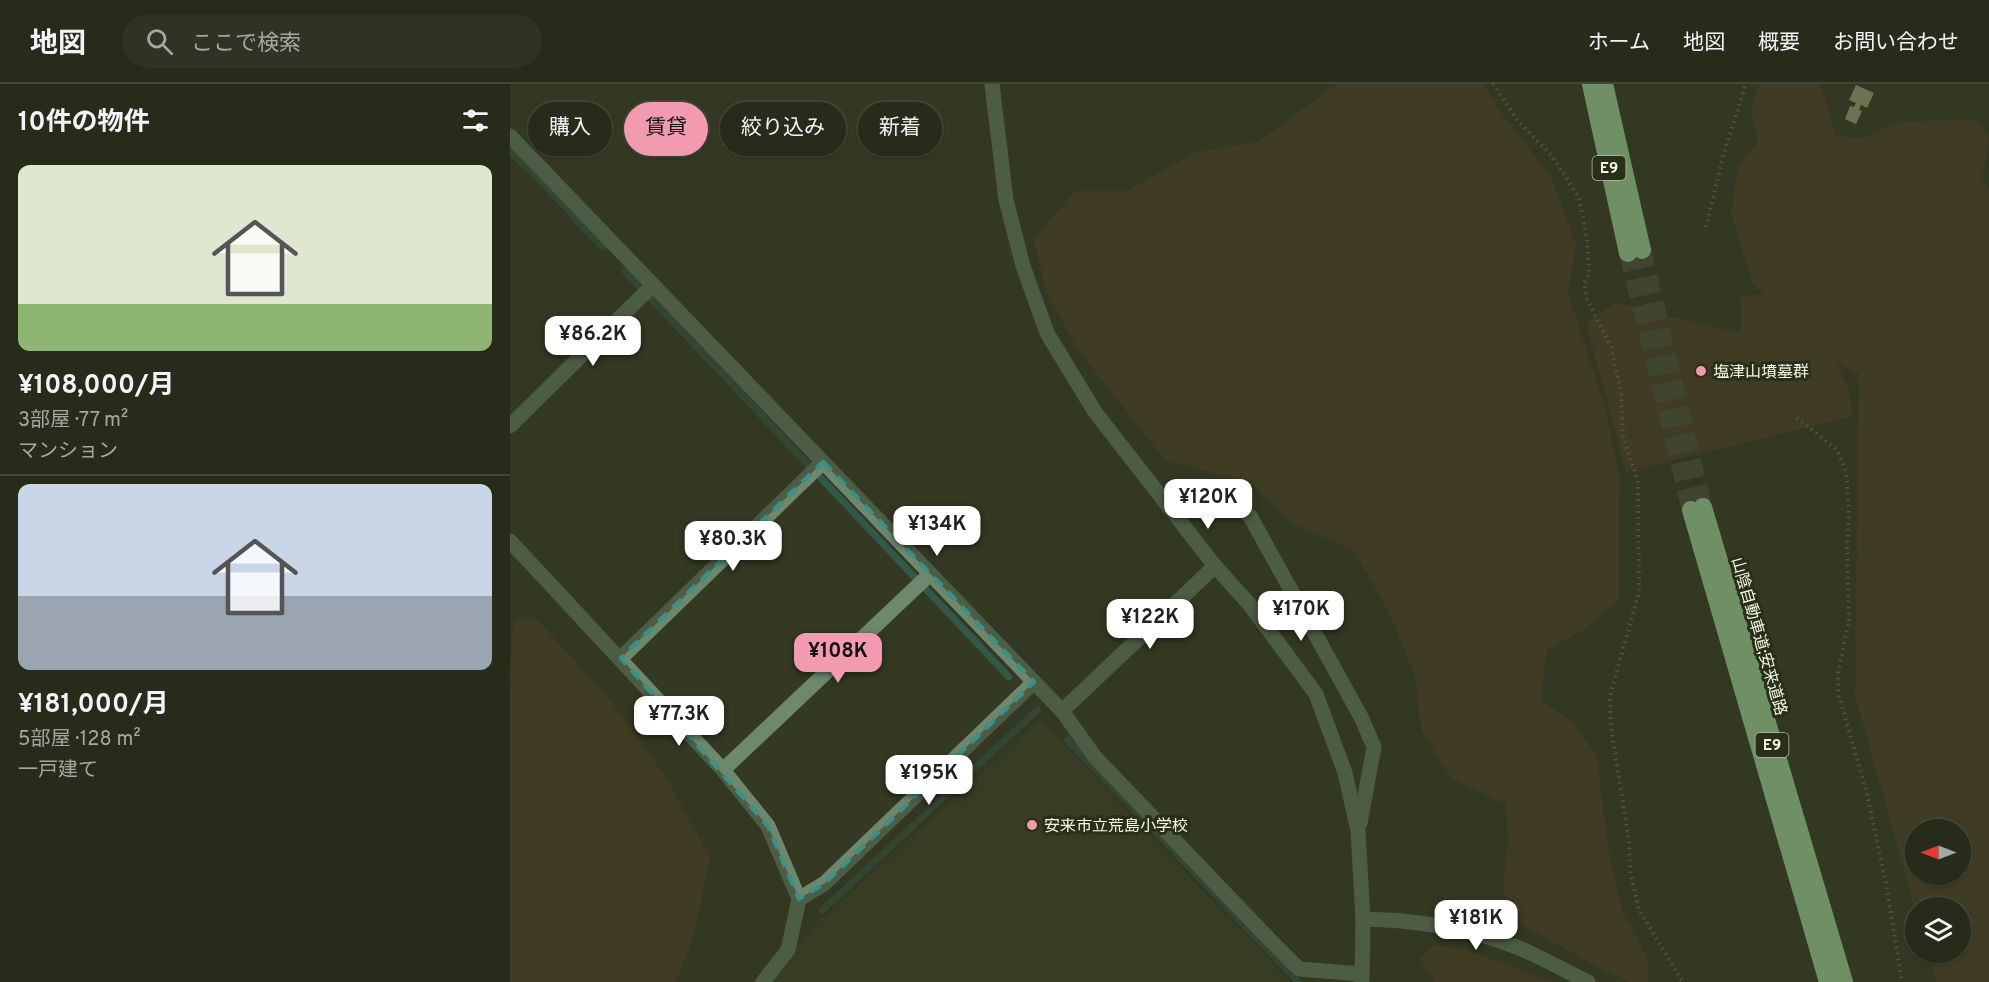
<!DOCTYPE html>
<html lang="ja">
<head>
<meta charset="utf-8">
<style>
	body { margin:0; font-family:Overpass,"Noto Sans JP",sans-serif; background:#2e3323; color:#f1f3f6; height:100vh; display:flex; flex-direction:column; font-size:22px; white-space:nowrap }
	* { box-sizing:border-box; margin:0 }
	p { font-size:20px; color:#a4a7a2 }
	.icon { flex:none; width:33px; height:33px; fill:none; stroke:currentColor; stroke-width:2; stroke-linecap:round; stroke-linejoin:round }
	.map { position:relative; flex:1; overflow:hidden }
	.sheet { display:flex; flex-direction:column; background:#262b1a; width:510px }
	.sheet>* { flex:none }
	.hud { position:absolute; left:18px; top:18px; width:570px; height:54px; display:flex; gap:12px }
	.needle { width:39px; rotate:270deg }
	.controls { position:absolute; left:1395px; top:735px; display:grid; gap:12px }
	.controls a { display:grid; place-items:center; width:66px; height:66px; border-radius:50%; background:#262b1a; box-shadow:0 2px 4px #0004,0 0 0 2px #424739; font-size:30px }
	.price { position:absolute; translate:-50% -51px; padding:0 14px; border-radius:12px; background:#fff; color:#222; font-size:20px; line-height:39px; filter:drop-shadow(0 2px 3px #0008) }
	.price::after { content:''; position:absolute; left:50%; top:36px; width:18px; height:14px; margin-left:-9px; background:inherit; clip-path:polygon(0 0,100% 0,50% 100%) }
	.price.current { background:#f29aaf; color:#111 }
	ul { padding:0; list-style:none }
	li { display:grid; align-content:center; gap:12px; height:318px; padding:0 18px }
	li+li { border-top:2px solid #424739 }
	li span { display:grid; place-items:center; height:186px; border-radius:12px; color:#555 }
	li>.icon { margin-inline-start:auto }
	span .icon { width:108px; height:108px; fill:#fffc; stroke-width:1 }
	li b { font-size:26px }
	h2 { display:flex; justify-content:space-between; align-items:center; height:72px; padding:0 18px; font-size:26px }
	.tag { padding:0 21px; border-radius:27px; background:#262b1a; box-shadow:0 2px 4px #0004,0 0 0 2px #424739; font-size:21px; line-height:54px }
	.tag.current { background:#f29aaf; color:#111 }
	header { display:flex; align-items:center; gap:36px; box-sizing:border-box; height:84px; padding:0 30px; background:#262b1a; border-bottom:2px solid #424739 }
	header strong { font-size:28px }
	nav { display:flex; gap:33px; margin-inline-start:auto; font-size:21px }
	.search { width:420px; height:54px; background:#2e3323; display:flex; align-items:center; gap:15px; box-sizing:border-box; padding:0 21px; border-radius:33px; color:#a4a7a2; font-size:22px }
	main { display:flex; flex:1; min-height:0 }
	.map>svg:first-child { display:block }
	.built { fill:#3b4325 }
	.green { fill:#503e25; fill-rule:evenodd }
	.water { fill:#315849 }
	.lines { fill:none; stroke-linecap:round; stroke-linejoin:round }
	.stream { stroke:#315849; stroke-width:7 }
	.building { fill:#bab38e }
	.highway-tunnel { stroke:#505640; stroke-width:18; stroke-dasharray:18 9; stroke-linecap:butt }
	.path { stroke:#737964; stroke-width:4; stroke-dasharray:1.5 4.5; stroke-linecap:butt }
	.minor { stroke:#6e886d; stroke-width:15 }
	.highway { stroke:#b9fab7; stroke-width:18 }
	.marked { fill:none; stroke:#3c9086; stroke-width:4.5; stroke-dasharray:12 8; stroke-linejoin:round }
	.poi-dot { fill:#f29aaf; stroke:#292f18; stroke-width:2 }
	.labels { text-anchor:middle; stroke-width:6; stroke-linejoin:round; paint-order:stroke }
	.shield { fill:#292f18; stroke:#b6bbaa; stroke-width:1.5 }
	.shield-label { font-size:15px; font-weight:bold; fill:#f2f7e8 }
	.poi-label { font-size:16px; fill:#f2f7e8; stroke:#292f18; text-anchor:start }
	.street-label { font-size:16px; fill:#f2f7e8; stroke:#292f18 }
</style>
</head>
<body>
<header>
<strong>地図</strong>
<div class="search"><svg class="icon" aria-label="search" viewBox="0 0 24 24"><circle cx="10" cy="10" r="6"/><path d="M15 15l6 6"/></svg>ここで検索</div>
<nav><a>ホーム</a><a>地図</a><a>概要</a><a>お問い合わせ</a></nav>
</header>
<main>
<section class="sheet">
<h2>10件の物件<svg class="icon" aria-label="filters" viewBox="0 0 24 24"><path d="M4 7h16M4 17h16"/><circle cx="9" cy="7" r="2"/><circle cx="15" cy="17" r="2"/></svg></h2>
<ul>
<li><span style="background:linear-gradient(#dfe7d0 75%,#8fb573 0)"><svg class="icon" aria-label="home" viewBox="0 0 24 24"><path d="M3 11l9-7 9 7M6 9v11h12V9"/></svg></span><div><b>¥108,000/月</b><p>3部屋 · 77 m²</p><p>マンション</p></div></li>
<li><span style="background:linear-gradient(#c9d6e8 60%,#9aa5b1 0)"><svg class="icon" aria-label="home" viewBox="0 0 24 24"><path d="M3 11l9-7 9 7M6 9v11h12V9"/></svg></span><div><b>¥181,000/月</b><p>5部屋 · 128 m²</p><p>一戸建て</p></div></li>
</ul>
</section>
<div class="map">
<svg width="1479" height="898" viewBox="0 0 1479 898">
	<rect width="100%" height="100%" fill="#333922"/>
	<polygon class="built" points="530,635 780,898 261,898 311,833 315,833"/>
	<g class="green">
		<polygon points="827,0 974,0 987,23 1041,93 1066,160 1058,209 1095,322 1110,395 1109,516 1072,547 1037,566 1031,617 1063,638 1087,672 1098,764 1112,827 1139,877 1138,898 1121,898 1087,883 1009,839 993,806 998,759 996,720 942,695 911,646 906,595 880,531 844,466 783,440 743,400 654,375 567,264 537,210 524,156 565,107 616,107 687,68 748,58"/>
		<path d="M1249,0h59l8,16 9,36 27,2 38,-16 70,-3 13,8 6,11 -7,42 7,11v791h-53l-8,-29 32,-1v-44l-45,1 -60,-214 4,-321 -25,-14 13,24 6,32 -227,56 -40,-149 28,-20 127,30 -1,-36 23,-3 -11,-12 -21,-68 7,-49 20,-22 -7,-31zM1406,746h44v44h-44z"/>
		<polygon points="24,532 100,616 157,695 200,774 183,854 166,898 0,898 0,601 3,537"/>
		<polygon points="924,861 958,866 1041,898 925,898 910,875"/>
	</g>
	<g class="water">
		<polygon points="13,76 70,136 68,141 8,78"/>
		<polygon points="529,620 531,627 312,831 308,826"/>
		<polygon points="558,651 768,871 793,898 784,898 553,656"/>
	</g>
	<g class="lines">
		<g class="stream">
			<polyline points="0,67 16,83"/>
			<polyline points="63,133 93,163"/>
			<polyline points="115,187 499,593"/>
		</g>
	</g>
	<polygon class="building" points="1346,1 1364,9 1357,24 1351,21 1349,26 1352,27 1346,40 1335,35 1340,22 1344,23 1346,19 1339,16"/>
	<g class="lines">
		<g class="highway-tunnel">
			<polyline points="1132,166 1193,423"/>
			<polyline points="1118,169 1181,426"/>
		</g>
		<g class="path">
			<polyline points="983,0 1008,37 1043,73 1069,114 1077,155 1079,189 1074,200 1077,215 1101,263 1111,308 1113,352 1128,397 1129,508 1100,612 1101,644 1119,757 1120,787 1129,826 1173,898"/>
			<polyline points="1196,143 1214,69 1236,0"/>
			<polyline points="1287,334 1327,366 1336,388 1339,428 1337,464 1339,536 1328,589 1328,608 1357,710 1376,799 1392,898"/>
		</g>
		<g class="minor">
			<polyline points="482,0 496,116 513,182 537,249 585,328 705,482 740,521 806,610 835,689 848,747 853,835 852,898"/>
			<polyline points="0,52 552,627 585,673 761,857 789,885 852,890"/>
			<polyline points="0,342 143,201"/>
			<polyline points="659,424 731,425 740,432 851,633 864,663 850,739"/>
			<polyline points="0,457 213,686 258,742 289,815 278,866 253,898"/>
			<polyline points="111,574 313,378"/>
			<polyline points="552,627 705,482"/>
			<polyline points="213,686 420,490"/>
			<polyline points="289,815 315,799 524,598"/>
			<path d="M853,835c42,1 89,7 128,19 34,10 65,28 97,44"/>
		</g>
		<g class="highway">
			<polyline points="1081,0 1118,169"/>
			<polyline points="1094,0 1132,166"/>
			<polyline points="1193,423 1334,898"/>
			<polyline points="1181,426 1318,898"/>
		</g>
	</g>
	<path d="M0 0H1479V898H0ZM313,378l211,220 -209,201 -26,16 -31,-73 -147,-168z" fill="#333922" fill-opacity=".55" fill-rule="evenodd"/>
	<path class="marked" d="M313,378l211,220 -209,201 -26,16 -31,-73 -147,-168z"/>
	<g class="poi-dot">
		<circle cx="1191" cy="287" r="6"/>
		<circle cx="522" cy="741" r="6"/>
	</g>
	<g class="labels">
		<g class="shield">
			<rect x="1082.5" y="72" width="33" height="24" rx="4.5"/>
			<rect x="1245.5" y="649" width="33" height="24" rx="4.5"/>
		</g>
		<g class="shield-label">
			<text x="1099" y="89">E9</text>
			<text x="1262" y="666">E9</text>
		</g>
		<g class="poi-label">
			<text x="1203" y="293">塩津山墳墓群</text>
			<text x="534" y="747">安来市立荒島小学校</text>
		</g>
		<g class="street-label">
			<text transform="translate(1250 552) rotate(74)" y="6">山陰自動車道;安来道路</text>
		</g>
	</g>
</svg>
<div class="controls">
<a><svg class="needle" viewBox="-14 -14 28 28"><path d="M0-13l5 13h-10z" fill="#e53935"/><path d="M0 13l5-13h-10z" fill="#a4a7a2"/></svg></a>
<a><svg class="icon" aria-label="layers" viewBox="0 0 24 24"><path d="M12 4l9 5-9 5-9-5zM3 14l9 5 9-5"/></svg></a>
</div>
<b class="price" style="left:83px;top:283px">¥86.2K</b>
<b class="price" style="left:698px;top:446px">¥120K</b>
<b class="price" style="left:427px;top:473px">¥134K</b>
<b class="price" style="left:223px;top:488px">¥80.3K</b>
<b class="price" style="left:791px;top:558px">¥170K</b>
<b class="price" style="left:640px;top:566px">¥122K</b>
<b class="price current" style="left:328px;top:600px">¥108K</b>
<b class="price" style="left:169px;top:663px">¥77.3K</b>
<b class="price" style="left:419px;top:722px">¥195K</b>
<b class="price" style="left:966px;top:867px">¥181K</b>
<div class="hud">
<a class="tag">購入</a>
<a class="tag current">賃貸</a>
<a class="tag">絞り込み</a>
<a class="tag">新着</a>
</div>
</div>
</main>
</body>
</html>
